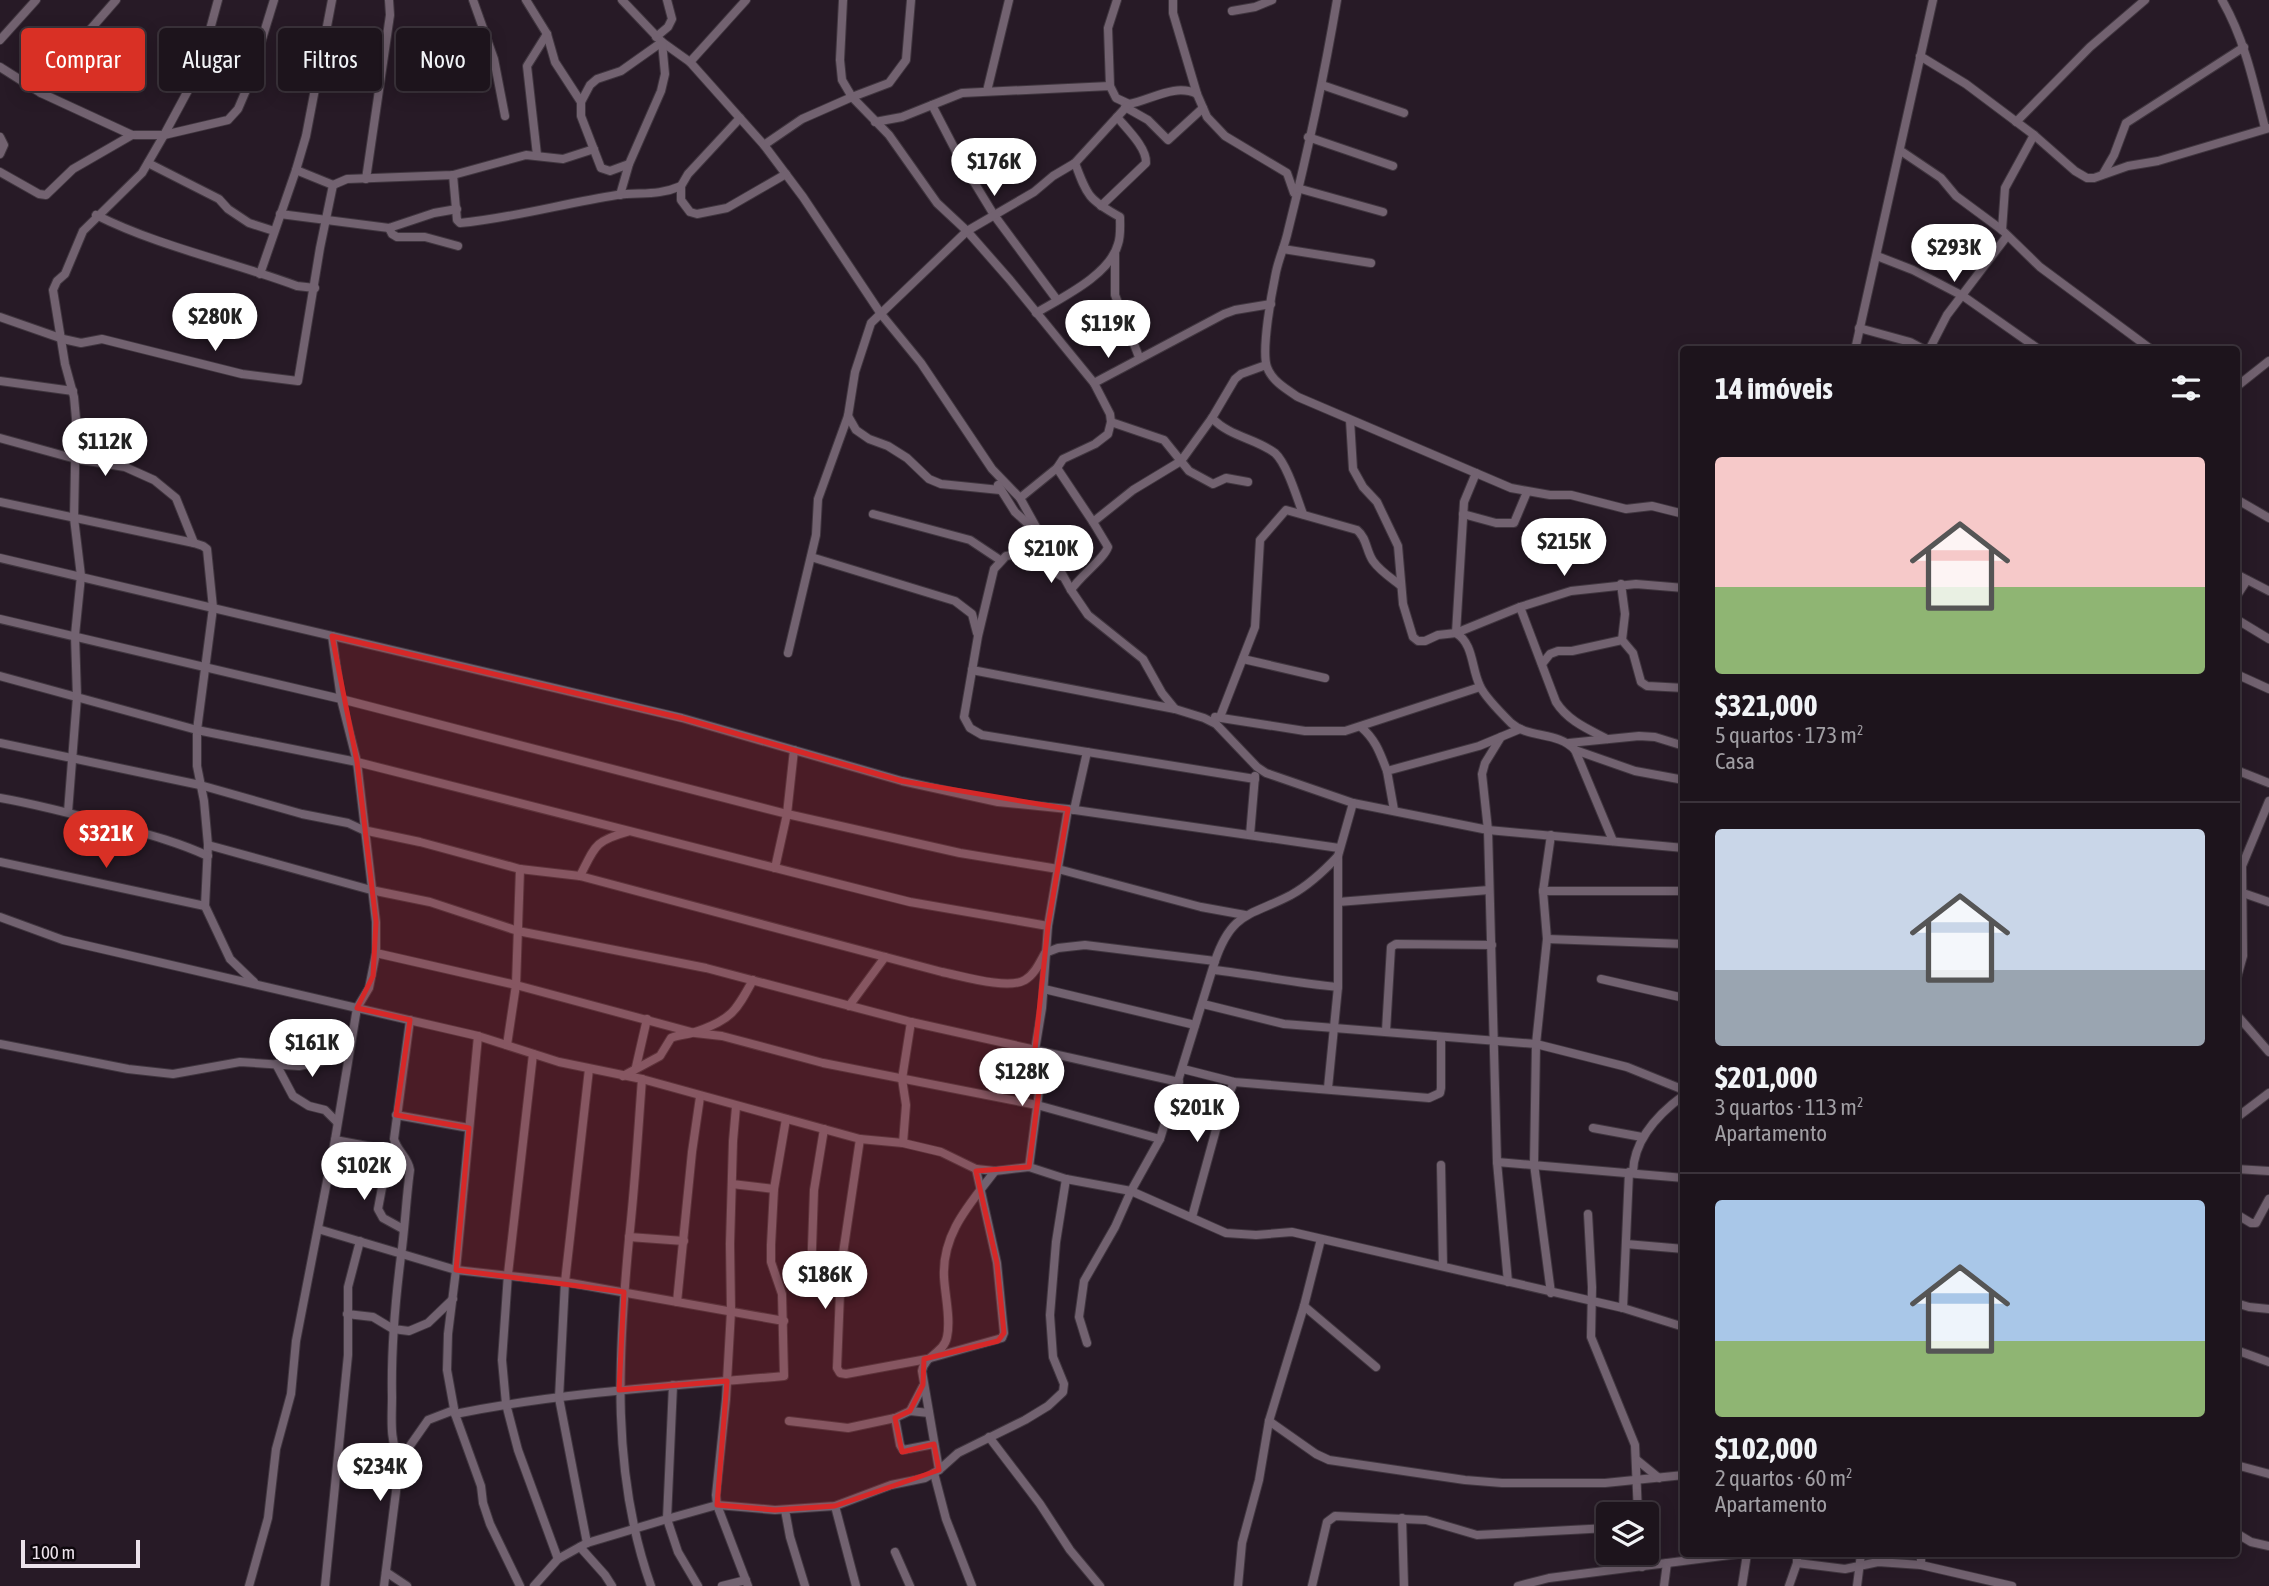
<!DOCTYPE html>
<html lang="pt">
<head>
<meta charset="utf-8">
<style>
	body { margin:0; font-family:"Asap Condensed",sans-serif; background:#2a2129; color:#f1f3f6; height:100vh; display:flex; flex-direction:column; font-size:26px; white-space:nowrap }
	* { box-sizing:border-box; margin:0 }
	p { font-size:23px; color:#a09ea3 }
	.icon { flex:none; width:38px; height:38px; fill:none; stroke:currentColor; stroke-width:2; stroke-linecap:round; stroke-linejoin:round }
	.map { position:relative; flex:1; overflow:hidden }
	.drawer { position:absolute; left:1680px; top:346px; width:560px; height:1211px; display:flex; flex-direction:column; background:#1d141c; border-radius:7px; box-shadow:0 4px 18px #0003,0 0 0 2px #3b333b }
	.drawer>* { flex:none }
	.hud { position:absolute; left:21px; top:28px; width:665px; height:63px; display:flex; gap:14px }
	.tools { position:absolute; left:1596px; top:1502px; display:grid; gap:14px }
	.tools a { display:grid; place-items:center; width:63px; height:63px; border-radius:7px; background:#1d141c; box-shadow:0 4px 18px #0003,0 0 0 2px #3b333b; font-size:35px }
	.scale { position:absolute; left:21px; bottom:18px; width:119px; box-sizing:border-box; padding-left:7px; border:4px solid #ece2eb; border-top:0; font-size:19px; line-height:24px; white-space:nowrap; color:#ece2eb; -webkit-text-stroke:5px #0d070c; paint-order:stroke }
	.price { position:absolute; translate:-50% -60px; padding:0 16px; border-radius:24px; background:#fff; color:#222; font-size:23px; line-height:46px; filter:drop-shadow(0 2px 4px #0008) }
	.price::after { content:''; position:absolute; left:50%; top:42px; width:21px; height:16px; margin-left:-10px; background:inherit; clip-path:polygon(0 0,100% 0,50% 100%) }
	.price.selected { background:#d93025; color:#fff }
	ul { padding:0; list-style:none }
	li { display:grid; align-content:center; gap:14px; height:371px; padding:0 35px }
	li+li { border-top:2px solid #3b333b }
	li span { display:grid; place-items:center; height:217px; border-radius:7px; color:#555 }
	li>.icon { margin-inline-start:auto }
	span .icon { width:126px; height:126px; fill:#fffc; stroke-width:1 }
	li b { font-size:30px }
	h2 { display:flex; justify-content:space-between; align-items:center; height:84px; padding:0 35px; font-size:30px }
	.pill { padding:0 24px; border-radius:7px; background:#1d141c; box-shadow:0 4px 18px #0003,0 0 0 2px #3b333b; font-size:24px; line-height:63px }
	.pill.selected { background:#d93025; color:#fff }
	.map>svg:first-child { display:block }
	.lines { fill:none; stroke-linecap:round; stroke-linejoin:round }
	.minor-casing { stroke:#40363f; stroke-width:10 }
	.minor { stroke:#726270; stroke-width:8 }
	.marked { fill:#d62828; fill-opacity:0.2; stroke:#d62828; stroke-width:5; stroke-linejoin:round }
</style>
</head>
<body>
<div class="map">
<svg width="2269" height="1586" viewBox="0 0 2269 1586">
	<rect width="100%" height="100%" fill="#271a26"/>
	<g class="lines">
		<g class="minor-casing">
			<g id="minor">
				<polyline points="473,0 494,59 505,116"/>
				<polyline points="526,0 547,34 555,62 581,102"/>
				<polyline points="622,0 662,42 690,62 764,145 803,197 881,314 921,363 992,469 1020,498 1071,590 1088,615 1143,659 1162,693 1175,709 1204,718 1216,724 1257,767 1266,773 1353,803 1488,830 1684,848"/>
				<polyline points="843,0 840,60 842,80 852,97 889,135 937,203 967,231 1010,280 1094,383 1110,414 1111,422 1108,434 1095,444 1063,459 1057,468 1020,498"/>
				<polyline points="1173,0 1173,13 1197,94 1207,117 1225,136 1287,173 1294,193"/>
				<path d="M1337,0c-13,77 -30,155 -49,231 -3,14 -9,27 -12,41 -4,19 -15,78 -9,95 5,14 19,22 31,30l213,91 39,7h21l55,14 26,-3 32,8"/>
				<path d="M2222,0c23,40 32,84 43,128"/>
				<polyline points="1232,11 1255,7 1272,0"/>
				<polyline points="656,37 668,27 672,19 667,0"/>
				<polyline points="0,40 36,0"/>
				<polyline points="1920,56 1966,84 2034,135 2075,171 2087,178 2094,178 2128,166 2158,161 2269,128"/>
				<polyline points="690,62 746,0"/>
				<polyline points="0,67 41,93 61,63 116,0"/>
				<polyline points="1322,85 1404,113"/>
				<polyline points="1110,86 1108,28 1117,0"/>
				<polyline points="987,91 1009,0"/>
				<polyline points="41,93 132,135 164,135 228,120 238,109 247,88 274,0"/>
				<polyline points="932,105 960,159 994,215 1057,300"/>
				<polyline points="1125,107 1148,120 1168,140 1203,108"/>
				<polyline points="740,118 688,174 681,186 681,200 690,212 697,214 727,208 786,174"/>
				<path d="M875,122l27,-5 60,-24 148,-7 6,12 13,6c22,-4 46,-21 68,-10"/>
				<polyline points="2016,122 2090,47 2145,0"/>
				<polyline points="0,137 4,145 0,154"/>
				<polyline points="1308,137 1393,166"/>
				<polyline points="764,145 802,119 852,97 889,83 906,60 911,0"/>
				<polyline points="1901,151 1941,178 1956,196 2002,230 2040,267 2152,350"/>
				<polyline points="537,155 527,66 547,34"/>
				<polyline points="148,163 219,199 228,209 249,223 274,231"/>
				<polyline points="0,172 39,194 46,195 73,169 132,135"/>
				<polyline points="2103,174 2114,155 2126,123 2244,47"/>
				<path d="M453,175l4,45 3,3c53,-5 105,-20 157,-28 24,-3 41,1 64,-9"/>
				<polyline points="366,179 390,15 389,0"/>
				<polyline points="333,185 347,179 453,175 526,155 563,159 594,149"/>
				<polyline points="1297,188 1383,212"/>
				<polyline points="620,195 629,164 661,91 665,74 662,42 621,71 597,79 590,85 581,102 581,116 601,168 610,171 629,164"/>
				<path d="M1101,206l45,-43c1,-15 -19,-34 -29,-46"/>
				<polyline points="280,214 389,228 434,213 457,209"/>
				<path d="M96,215c64,32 134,46 201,71l18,2"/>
				<polyline points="389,228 392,234 397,237 425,237 458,246"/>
				<polyline points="2002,230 2005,188 2034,135"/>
				<polyline points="1283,249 1371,263"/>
				<polyline points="1115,253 1115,295 1139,357"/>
				<polyline points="1877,256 1913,270 1963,296 2040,350"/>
				<polyline points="260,274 296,170"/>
				<path d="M1036,313c25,-15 74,-38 82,-69 3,-8 2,-19 2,-27 -31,-17 -33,-21 -45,-54"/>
				<polyline points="0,317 63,339 81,343 102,339 242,374 298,381 320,248 333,185 296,170 306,136 332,0"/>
				<polyline points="1859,328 1910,342 1925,350"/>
				<polyline points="1855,350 1933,0"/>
				<polyline points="1929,350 1947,315 2007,236"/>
				<polyline points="0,381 73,391"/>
				<polyline points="1094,383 1224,314 1235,310 1271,304"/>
				<polyline points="2236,387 2269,361"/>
				<polyline points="848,416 856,430 869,439 888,446 907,458 929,479 941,484 1000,490"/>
				<path d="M1212,418c18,19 43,20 63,35 12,11 22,45 28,61"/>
				<polyline points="1350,420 1353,469 1363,487 1377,502 1398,546 1403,604 1413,637 1418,641 1425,641 1438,635 1456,633 1520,607 1571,591 1636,584 1684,588"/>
				<polyline points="1111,422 1164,440 1189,471 1213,484 1226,478 1248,482"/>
				<polyline points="0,438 76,459 125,467 154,480 176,498 194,543"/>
				<polyline points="1057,468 1093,522"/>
				<polyline points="998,485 1015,512 1038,533"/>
				<polyline points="2236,499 2269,518"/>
				<polyline points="0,502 194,543 203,546 207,549 213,608 197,730 197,766 204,801 208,845 205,906 230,959 254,982"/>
				<polyline points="873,514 970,540 1000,560"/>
				<polyline points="1463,514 1496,523 1514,523 1527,492"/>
				<polyline points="811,557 955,601 972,614 977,633"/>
				<polyline points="0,558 682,718 902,781 998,802 1068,809 1339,848"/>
				<polyline points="2236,574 2269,591"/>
				<polyline points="1061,576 1031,555 1020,554 1006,556 994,569 978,636 964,717 970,728 982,735 1255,779"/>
				<polyline points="1621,584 1625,614 1622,640"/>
				<path d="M1071,590c9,-14 33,-31 37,-43l-15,-25 40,-32 48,-29 31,-43 23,-39 6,-5 25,-9"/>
				<polyline points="2236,597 2247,580"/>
				<path d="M1520,607l36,95c12,19 32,27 51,37"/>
				<polyline points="0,619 341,699 787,814 960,853 1058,869 1201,907 1245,915"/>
				<polyline points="2236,619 2269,639"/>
				<path d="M1456,633c18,11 15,35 24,53 4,9 23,29 31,37 18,16 47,8 64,27l38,91"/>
				<polyline points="1456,633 1464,502 1476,473"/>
				<polyline points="788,653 816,535 818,499 848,416 855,372 871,323 967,231 1034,192 1053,176 1075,163 1129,104"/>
				<polyline points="1243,659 1325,678"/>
				<polyline points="1542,664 1550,654 1558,651 1572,651 1622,640 1633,653 1641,682 1647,686 1684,688"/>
				<polyline points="972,670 1175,709"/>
				<polyline points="2236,674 2269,689"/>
				<polyline points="0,676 197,730 357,762 910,902 1048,926"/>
				<polyline points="1215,717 1305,731 1345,731 1480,687"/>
				<path d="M1220,717l35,-90 5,-87 26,-30 71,20c10,8 9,21 16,31 7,10 18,17 27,24"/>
				<path d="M1361,727c15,13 19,26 26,44"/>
				<polyline points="1501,737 1485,763 1482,774 1488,830 1497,1162 1508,1282"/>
				<path d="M0,743l200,42 102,29 46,9 15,7 57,12 100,27 60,7 362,96c20,4 66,18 83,8 10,-6 15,-18 20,-27l13,-5 27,-3 130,16"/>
				<polyline points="1569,743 1639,736 1655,737 1684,746"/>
				<polyline points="1575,750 1635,771 1684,780"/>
				<polyline points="2236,770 2269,783"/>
				<path d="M0,798c41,7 81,18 121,29 30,8 59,16 87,29"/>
				<polyline points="1074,810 1087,752"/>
				<polyline points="1394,810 1387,771 1479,746 1520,729"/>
				<polyline points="68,812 77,697 75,635 81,576 74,518 76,419 74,397 65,364 53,290 57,281 65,274 83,231 142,173 164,135 199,70 218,0"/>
				<polyline points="1250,835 1255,776"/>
				<polyline points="1551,835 1543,891 1547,939 1536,1044 1534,1164 1551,1293"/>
				<polyline points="208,845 371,890 430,902 518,931 706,968 911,1022 1179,1082"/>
				<polyline points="0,862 205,906"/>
				<polyline points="775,868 787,814 794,750"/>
				<path d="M580,876c15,-29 14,-35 47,-44"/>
				<polyline points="1543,891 1684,891"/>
				<polyline points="2240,892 2269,902"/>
				<polyline points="1338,902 1489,890"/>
				<polyline points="0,917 63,940 478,1036 559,1062 642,1079 860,1139 903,1143 941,1152 976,1169 995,1171 1029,1167 1066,1179 1131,1191 1226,1233 1256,1235 1292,1232 1623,1308 1684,1327"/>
				<polyline points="1547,939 1684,944"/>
				<polyline points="376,953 516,985 695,1033 722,1036 823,1063 1037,1105 1160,1139"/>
				<path d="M1214,970c42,5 82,13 124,17"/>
				<polyline points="1601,979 1684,998"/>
				<polyline points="2236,981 2243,956 2242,866 2269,801"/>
				<polyline points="1044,989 1195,1025"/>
				<polyline points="1203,1004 1284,1024 1536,1044 1627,1067 1684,1090"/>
				<polyline points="849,1006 885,957"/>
				<polyline points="2236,1014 2269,1052"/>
				<polyline points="1386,1031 1391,947 1396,944 1492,945"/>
				<polyline points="478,1036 456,1270 448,1334 447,1370 455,1414 481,1486 483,1503 490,1524 520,1586"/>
				<polyline points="0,1044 128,1069 173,1074 240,1062 299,1066 348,1056"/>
				<polyline points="507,1045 516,985 520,869"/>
				<polyline points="1035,1050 1042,1008 1048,926 1068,809"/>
				<polyline points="533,1054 508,1274 502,1360 506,1404 518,1450 558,1559"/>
				<polyline points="276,1064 293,1096 309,1106 325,1110 337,1122"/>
				<polyline points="636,1067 647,1019"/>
				<polyline points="1183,1069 1234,1082 1429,1098 1440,1093 1441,1088 1441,1037"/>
				<path d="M623,1076l37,-20 11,-18c9,-4 18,-3 27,-7 34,-12 38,-20 55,-51"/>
				<path d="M642,1079c-4,53 -7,107 -13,160 -11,116 -18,235 22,347"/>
				<polyline points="1328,1088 1338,987 1338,856 1353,803"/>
				<polyline points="736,1107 733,1141 730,1244 731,1311 726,1399 716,1495 717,1505 748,1586"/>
				<polyline points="396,1115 469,1128"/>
				<polyline points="2236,1118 2269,1093"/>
				<polyline points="1593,1128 1642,1137"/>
				<polyline points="860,1139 841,1267 837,1368 840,1373 846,1374 927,1359 1002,1338 1004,1333 997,1263 976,1169"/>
				<polyline points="335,1140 394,1151"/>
				<polyline points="903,1143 906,1105 902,1079 911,1022"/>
				<polyline points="389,1150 378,1209 383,1218 403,1229"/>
				<polyline points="1497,1162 1684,1178"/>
				<polyline points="1441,1165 1443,1266"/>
				<polyline points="1029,1167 1044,1053"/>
				<polyline points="2236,1169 2269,1171"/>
				<path d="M1633,1172c1,-33 25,-58 51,-77"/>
				<polyline points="732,1184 774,1189"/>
				<polyline points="1588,1214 1592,1287 1591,1337 1635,1445 1638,1514"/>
				<polyline points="2236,1214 2251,1223 2256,1223 2269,1199"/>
				<polyline points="1192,1217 1220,1115 1234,1082"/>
				<polyline points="318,1229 456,1270 565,1282 784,1321"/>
				<polyline points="629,1237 684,1241"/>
				<polyline points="1626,1244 1684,1249"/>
				<polyline points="811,1277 814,1190 824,1129"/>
				<polyline points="677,1302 692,1152 700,1097"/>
				<polyline points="2236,1303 2249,1307 2269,1309"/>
				<polyline points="1304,1306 1376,1367"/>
				<polyline points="1623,1308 1629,1172"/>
				<polyline points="347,1314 373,1317 393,1329 409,1331 428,1323 453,1299"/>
				<path d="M1087,1343l-8,-26 5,-36 31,-54 16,-36 29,-52 55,-178c17,-50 36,-45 76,-66 18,-10 33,-24 47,-39"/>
				<polyline points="2236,1350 2269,1362"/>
				<polyline points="673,1385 667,1519 678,1552 698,1586"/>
				<polyline points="910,1411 923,1386"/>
				<path d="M455,1414c108,-22 219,-28 329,-38l-2,-82 -11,-32v-17l3,-56 12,-70"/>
				<polyline points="895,1418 900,1445 903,1450 934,1444"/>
				<polyline points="789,1421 848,1428 895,1418 910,1411 929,1413"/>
				<polyline points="1269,1421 1316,1454 1329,1460 1465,1480 1502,1483 1605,1483 1684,1475"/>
				<polyline points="989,1437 1040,1504 1070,1550 1100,1586"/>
				<polyline points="1637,1460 1659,1478"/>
				<polyline points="338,1463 400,1460 428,1420 454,1410"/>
				<polyline points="2236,1465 2269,1474"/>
				<path d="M939,1470l-17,-99c3,-16 22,-18 25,-34 4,-18 -2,-41 -3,-60 -2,-44 26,-73 51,-106"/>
				<polyline points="934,1473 946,1519 972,1586"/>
				<polyline points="835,1506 856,1586"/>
				<polyline points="785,1510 790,1537 805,1586"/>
				<polyline points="1402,1518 1404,1586"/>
				<polyline points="2236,1533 2251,1542 2269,1546"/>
				<polyline points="587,1543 559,1398 565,1282 589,1069"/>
				<polyline points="580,1547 605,1575 612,1586"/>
				<polyline points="895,1552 910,1586"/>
				<polyline points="1641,1552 1642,1567"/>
				<polyline points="1797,1563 1845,1569 1878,1562 1921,1565 2012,1586"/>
				<polyline points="1921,1565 1921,1554"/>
				<polyline points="386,1572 407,1586"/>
				<polyline points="249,1586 268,1518 276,1449 291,1394 296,1341 335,1140 357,1008 369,988 376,953 376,922 357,762 341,699 332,636"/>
				<polyline points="325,1586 348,1355 348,1287 360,1241"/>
				<path d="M384,1586l16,-126c-11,-19 -8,-42 -8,-63 -1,-48 3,-94 9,-141 4,-28 5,-57 9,-86 -2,-13 -13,-19 -16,-31l16,-119"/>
				<polyline points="534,1586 558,1559 587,1543 667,1519 717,1505 775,1510 835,1506 891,1485 925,1478 939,1470 958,1453 1025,1420 1048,1406 1063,1392 1064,1384 1053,1357 1050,1315 1056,1242 1066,1179"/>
				<polyline points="722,1586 746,1580"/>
				<polyline points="1238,1586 1242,1543 1259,1480 1269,1421 1304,1306 1321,1239"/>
				<polyline points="1312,1586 1327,1522 1335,1516 1426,1520 1477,1535 1608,1528"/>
				<polyline points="1518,1586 1549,1578 1738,1554"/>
				<polyline points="1664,1586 1667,1563"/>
				<polyline points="1742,1586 1747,1554"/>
				<polyline points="1789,1586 1797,1563 1797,1554"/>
				<polyline points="1857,1586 1861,1554"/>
			</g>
		</g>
		<use href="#minor" class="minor"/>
	</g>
	<path class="marked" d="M332,636l350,82 220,63 166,28 -20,117 -13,124 9,3 -15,114 -53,4 21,92 7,70 -6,8 -74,18 -1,26 -13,26 -15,7 7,34 32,-8 5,26 -104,36 -60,4 -58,-5 10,-124 -108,9 5,-98 -168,-22 13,-142 -73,-13 14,-95 -53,-12 16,-32 3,-54 -19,-160z"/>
</svg>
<div class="tools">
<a><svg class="icon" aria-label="layers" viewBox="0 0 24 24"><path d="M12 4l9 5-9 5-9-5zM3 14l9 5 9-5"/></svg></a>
</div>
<div class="scale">100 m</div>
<b class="price" style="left:994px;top:198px">$176K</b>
<b class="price" style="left:1954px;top:284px">$293K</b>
<b class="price" style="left:215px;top:353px">$280K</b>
<b class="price" style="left:1108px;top:360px">$119K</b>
<b class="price" style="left:105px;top:478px">$112K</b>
<b class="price" style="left:1564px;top:578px">$215K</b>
<b class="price" style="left:1051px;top:585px">$210K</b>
<b class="price selected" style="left:106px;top:870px">$321K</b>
<b class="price" style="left:312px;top:1079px">$161K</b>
<b class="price" style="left:1022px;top:1108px">$128K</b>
<b class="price" style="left:1197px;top:1144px">$201K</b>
<b class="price" style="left:364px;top:1202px">$102K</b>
<b class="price" style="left:825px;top:1311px">$186K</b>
<b class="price" style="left:380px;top:1503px">$234K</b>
<div class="hud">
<a class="pill selected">Comprar</a>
<a class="pill">Alugar</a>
<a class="pill">Filtros</a>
<a class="pill">Novo</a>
</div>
<section class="drawer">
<h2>14 imóveis<svg class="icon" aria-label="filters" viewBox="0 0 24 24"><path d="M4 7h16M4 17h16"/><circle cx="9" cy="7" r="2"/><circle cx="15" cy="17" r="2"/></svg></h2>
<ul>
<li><span style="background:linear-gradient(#f6c9c9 60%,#8fb573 0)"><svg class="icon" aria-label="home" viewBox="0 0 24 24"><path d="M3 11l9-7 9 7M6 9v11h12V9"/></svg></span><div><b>$321,000</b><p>5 quartos · 173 m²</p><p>Casa</p></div></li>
<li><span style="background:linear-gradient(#c9d6e8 65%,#9aa5b1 0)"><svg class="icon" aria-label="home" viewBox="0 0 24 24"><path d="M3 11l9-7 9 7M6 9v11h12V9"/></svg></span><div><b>$201,000</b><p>3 quartos · 113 m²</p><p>Apartamento</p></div></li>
<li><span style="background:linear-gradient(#a9c7e8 65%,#8fb573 0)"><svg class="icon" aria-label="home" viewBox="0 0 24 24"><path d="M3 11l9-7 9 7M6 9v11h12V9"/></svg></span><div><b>$102,000</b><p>2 quartos · 60 m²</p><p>Apartamento</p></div></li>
</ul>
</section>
</div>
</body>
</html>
